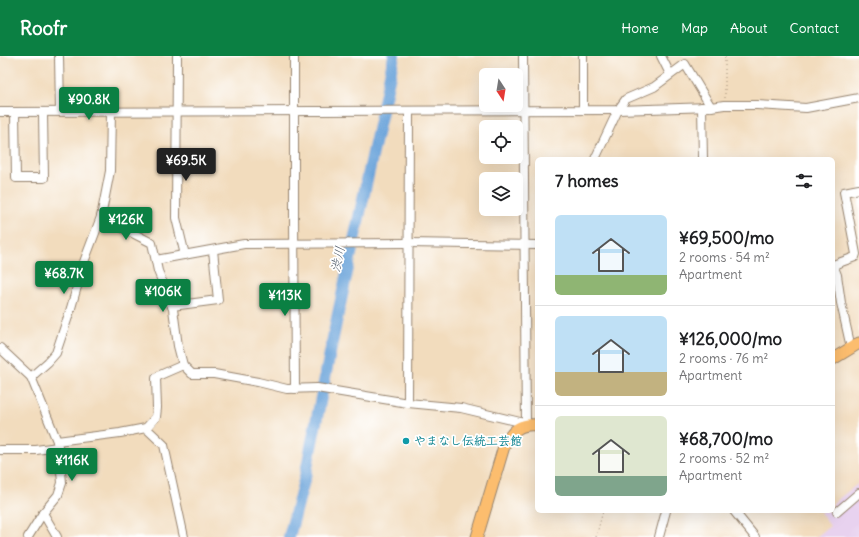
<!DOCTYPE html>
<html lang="en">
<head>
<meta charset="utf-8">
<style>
	body { margin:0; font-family:Delius,"Klee One",sans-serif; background:#f6f6f6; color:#202124; height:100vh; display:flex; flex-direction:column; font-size:15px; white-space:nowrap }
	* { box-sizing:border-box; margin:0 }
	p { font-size:13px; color:#757577 }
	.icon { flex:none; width:22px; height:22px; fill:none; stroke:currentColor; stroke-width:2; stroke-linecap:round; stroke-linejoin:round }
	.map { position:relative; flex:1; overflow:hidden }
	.panel { position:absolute; left:535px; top:101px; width:300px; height:356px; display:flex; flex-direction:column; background:#fff; border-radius:6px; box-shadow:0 4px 16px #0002 }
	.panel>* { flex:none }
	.needle { width:26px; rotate:168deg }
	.tools { position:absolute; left:479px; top:12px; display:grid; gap:8px }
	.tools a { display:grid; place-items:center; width:44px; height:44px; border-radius:6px; background:#fff; box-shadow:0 4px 16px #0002; font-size:20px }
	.price { position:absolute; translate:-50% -34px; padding:0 9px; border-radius:4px; background:#0b8043; color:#fff; font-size:13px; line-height:26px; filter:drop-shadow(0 1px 2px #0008) }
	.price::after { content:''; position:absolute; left:50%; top:24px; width:12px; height:9px; margin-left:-6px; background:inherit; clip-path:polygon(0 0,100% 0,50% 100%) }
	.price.selected { background:#222; color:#fff }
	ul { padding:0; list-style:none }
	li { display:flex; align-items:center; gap:12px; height:100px; padding:0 20px }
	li+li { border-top:1px solid #e0e0e0 }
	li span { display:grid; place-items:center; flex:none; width:112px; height:80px; border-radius:6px; color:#555 }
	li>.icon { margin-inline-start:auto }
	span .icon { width:48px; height:48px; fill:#fffc; stroke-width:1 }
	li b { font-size:17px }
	h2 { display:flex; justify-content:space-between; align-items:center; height:48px; padding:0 20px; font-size:17px }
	header { display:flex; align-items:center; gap:24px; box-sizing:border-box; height:56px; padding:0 20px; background:#0b8043; color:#fff }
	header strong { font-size:19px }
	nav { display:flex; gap:22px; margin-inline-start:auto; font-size:14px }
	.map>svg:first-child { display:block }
	.built { fill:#e8d2ef }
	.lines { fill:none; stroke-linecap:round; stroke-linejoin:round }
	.river { stroke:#6ca4da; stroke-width:12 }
	.minor-casing { stroke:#96836e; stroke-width:10 }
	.major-casing { stroke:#96836e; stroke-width:13 }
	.path { stroke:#96836e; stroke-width:1; stroke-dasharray:1 3; stroke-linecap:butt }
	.minor { stroke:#fff; stroke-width:8 }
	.major { stroke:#fcbd6e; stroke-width:11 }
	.culture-dot { fill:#0f9aa8; stroke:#fff; stroke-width:1.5 }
	.labels { text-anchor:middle; stroke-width:3.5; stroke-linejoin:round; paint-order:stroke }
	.culture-label { font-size:12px; font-weight:bold; fill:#0d838f; stroke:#fff; text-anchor:start }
	.water-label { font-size:13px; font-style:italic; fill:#4f5b69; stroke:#fff }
</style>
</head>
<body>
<header>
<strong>Roofr</strong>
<nav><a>Home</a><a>Map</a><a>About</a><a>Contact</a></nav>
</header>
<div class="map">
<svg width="859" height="481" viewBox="0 0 859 481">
	<rect width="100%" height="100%" fill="#fff"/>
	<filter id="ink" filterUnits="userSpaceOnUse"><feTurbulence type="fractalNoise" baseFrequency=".025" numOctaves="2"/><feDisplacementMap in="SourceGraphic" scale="8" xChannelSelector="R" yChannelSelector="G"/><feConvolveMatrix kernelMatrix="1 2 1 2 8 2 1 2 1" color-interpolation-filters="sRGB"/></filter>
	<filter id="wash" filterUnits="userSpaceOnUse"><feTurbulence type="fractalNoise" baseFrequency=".012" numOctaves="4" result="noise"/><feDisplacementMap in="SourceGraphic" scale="16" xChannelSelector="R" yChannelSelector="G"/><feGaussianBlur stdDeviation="0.9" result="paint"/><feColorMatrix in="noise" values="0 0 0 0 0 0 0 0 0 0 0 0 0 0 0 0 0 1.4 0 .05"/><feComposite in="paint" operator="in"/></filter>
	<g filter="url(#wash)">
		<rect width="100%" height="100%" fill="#f2dcbd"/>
		<polygon class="built" points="859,427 859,481 816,481 830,470 820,456 822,455 833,455 833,447"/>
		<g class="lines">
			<polyline class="river" points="289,481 305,421 336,267 394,0"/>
		</g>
	</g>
	<g filter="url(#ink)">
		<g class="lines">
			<g class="minor-casing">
				<g id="minor">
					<polyline points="59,0 60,55"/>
					<polyline points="177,0 176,162 185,199"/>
					<polyline points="294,0 294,157 295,333"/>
					<polyline points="661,0 670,18"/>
					<polyline points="702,51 703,103"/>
					<polyline points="583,54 583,0"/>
					<polyline points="0,56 618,54 711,51 724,49 757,49 806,52 859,42"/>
					<polyline points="15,56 16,122 44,122 43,56"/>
					<polyline points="595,103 618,54 626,43 654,31 685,8 711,51"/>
					<polyline points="101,161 152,187 158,215 173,253 178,290 183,309 192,318 214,318 258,326 287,333 317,332 408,347 461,352 520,366 526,369 523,0"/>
					<polyline points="156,204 244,188 408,187 537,189"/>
					<polyline points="833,209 855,201 856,198 844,136 859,133"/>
					<polyline points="833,209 837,219 841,247 851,292"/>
					<polyline points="172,250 218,244 213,194"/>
					<polyline points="0,292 31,321 57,385 60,403 62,427 58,439 43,457 28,481"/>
					<polyline points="31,321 48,306 56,297 71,252 84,206 101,161 110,115 111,55"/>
					<polyline points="408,347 409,55"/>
					<polyline points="146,372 164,389 184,481"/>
					<polyline points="57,385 120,377 146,372 156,361 157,352 156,322 160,319 183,309"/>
					<polyline points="0,394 36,394 58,391"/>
					<polyline points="734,455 755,481"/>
					<polyline points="837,456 859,437"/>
					<polyline points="43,457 57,481"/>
					<polyline points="659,481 666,455"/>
				</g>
			</g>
			<g class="major-casing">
				<g id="major">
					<polyline points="833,303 859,287"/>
					<path d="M477,481l28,-94c9,-13 15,-20 32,-18"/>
				</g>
			</g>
			<g class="path">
				<polyline points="725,42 725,0"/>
				<polyline points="596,481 603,455"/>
			</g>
			<use href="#minor" class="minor"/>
			<use href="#major" class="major"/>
		</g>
	</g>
	<circle class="culture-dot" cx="406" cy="385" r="4"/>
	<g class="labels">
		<g class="culture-label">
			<text x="414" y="389">やまなし伝統工芸館</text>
		</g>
		<g class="water-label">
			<text transform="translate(337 203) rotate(-78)" y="5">渋川</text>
		</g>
	</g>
</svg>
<div class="tools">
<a><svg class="needle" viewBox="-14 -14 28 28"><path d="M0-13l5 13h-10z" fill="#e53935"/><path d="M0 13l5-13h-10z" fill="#757577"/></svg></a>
<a><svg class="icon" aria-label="locate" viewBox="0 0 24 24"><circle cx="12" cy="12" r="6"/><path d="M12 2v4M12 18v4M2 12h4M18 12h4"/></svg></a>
<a><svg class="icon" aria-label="layers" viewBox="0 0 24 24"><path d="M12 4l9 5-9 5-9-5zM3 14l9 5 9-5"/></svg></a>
</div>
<b class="price" style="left:89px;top:65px">¥90.8K</b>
<b class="price selected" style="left:186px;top:126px">¥69.5K</b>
<b class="price" style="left:126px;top:185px">¥126K</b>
<b class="price" style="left:64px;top:239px">¥68.7K</b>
<b class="price" style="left:163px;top:257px">¥106K</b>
<b class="price" style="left:285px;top:261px">¥113K</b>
<b class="price" style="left:72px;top:426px">¥116K</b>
<section class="panel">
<h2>7 homes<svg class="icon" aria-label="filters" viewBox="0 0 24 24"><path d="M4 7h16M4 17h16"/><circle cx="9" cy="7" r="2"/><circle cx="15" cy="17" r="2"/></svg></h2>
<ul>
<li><span style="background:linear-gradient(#bfe0f5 75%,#8fb573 0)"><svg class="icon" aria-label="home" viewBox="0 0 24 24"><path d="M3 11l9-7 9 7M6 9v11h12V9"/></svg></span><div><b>¥69,500/mo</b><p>2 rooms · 54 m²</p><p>Apartment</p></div></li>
<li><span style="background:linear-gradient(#bfe0f5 70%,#c2b280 0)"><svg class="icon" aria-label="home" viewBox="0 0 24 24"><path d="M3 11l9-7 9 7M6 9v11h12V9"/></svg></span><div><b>¥126,000/mo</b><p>2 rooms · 76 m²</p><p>Apartment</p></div></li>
<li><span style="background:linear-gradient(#dfe7d0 75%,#7fa58c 0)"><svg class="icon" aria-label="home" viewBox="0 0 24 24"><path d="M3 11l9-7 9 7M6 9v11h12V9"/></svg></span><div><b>¥68,700/mo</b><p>2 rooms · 52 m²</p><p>Apartment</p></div></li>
</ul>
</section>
</div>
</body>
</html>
